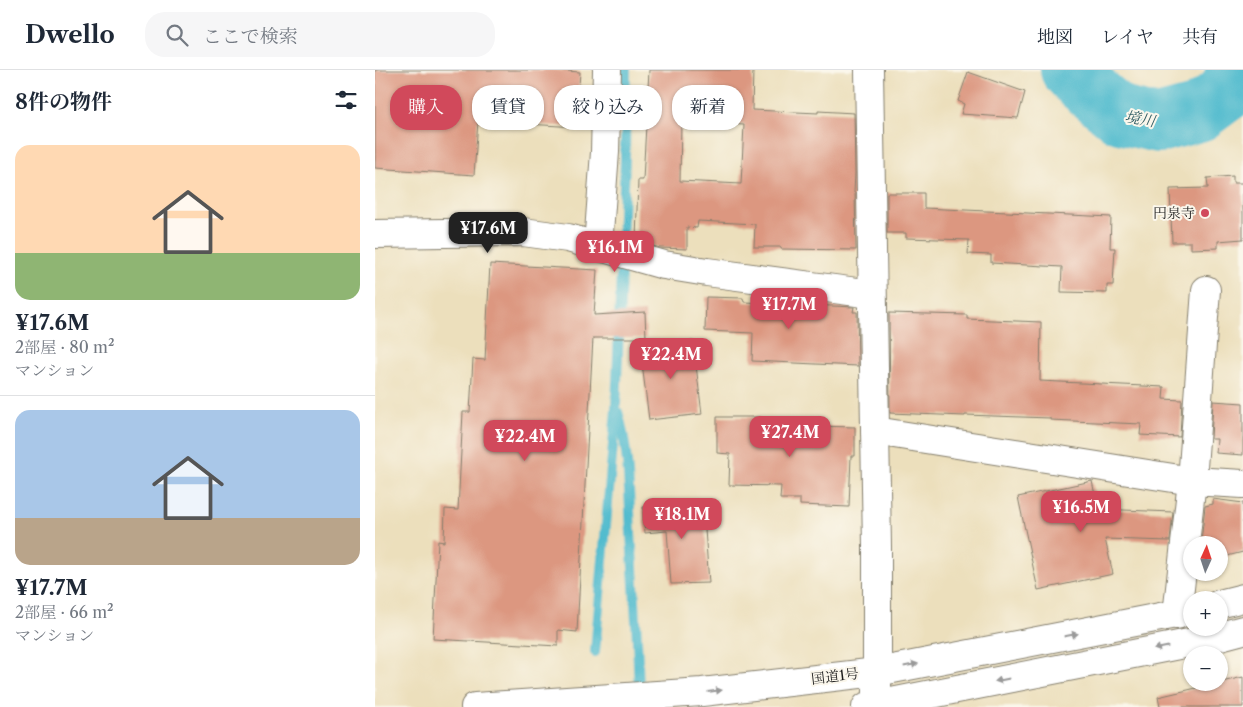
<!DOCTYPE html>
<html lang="ja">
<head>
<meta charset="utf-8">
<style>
	body { margin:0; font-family:"Libre Caslon Text","Noto Serif JP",serif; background:#f6f6f7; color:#1f2937; height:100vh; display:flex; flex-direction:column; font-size:19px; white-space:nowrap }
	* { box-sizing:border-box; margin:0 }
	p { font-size:16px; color:#747a83 }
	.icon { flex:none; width:28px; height:28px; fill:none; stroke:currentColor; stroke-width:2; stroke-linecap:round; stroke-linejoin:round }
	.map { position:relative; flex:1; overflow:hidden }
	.sheet { display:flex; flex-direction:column; background:#fff; width:375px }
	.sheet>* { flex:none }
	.hud { position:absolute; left:15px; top:15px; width:475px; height:45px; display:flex; gap:10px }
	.needle { width:32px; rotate:3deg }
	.tools { position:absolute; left:808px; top:466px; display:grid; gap:10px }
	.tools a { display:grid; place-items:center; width:45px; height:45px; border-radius:50%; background:#fff; box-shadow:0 1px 4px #0004; font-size:25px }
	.price { position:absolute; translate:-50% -42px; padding:0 11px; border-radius:10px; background:#d1495b; color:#fff; font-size:16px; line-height:32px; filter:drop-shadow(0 1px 2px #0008) }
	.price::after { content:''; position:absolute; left:50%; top:30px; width:15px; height:11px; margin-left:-8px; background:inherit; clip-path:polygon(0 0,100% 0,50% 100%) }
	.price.current { background:#222; color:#fff }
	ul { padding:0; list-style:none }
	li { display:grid; align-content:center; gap:10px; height:265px; padding:0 15px }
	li+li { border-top:1px solid #e0e1e3 }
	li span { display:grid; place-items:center; height:155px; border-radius:15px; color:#555 }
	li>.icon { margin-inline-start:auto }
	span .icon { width:90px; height:90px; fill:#fffc; stroke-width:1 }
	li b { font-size:21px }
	h2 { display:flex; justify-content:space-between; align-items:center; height:60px; padding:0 15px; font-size:21px }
	.tag { padding:0 18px; border-radius:20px; background:#fff; box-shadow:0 1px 4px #0004; font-size:18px; line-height:45px }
	.tag.current { background:#d1495b; color:#fff }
	header { display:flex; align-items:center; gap:30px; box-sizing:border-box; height:70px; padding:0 25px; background:#fff; border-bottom:1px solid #e0e1e3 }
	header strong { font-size:24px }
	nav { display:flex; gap:28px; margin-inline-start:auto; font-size:18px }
	.search { width:350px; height:45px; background:#f6f6f7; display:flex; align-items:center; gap:12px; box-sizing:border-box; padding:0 18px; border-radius:20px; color:#747a83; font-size:19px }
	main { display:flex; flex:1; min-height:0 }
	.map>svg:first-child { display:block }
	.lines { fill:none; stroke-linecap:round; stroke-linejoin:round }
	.stream { stroke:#51bbce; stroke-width:10 }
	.river { stroke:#51bbce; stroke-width:58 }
	.building { fill:#dc9780; fill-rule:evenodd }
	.minor-casing { stroke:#847e6c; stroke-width:30 }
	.trunk-casing { stroke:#847e6c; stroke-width:30 }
	.minor { stroke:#fff; stroke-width:28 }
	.trunk { stroke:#fff; stroke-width:28 }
	.oneway { fill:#999 }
	.poi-dot { fill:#d1495b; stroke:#fbf7ec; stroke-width:2 }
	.labels { text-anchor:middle; stroke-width:4; stroke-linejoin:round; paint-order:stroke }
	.poi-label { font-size:14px; fill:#1c1c1c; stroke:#fbf7ec; text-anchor:end }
	.street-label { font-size:14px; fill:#1c1c1c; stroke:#fbf7ec }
	.water-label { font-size:15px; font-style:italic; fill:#315c63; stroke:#fbf7ec }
</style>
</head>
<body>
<header>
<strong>Dwello</strong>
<div class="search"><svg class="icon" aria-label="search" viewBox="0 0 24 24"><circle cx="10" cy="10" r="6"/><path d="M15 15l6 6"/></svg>ここで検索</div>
<nav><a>地図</a><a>レイヤ</a><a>共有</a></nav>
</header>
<main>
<section class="sheet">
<h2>8件の物件<svg class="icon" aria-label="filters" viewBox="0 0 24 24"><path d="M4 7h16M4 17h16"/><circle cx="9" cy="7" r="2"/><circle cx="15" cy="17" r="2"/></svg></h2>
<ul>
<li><span style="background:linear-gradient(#ffd9b3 70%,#8fb573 0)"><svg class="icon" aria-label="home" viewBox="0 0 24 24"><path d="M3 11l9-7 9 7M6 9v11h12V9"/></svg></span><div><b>¥17.6M</b><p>2部屋 · 80 m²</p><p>マンション</p></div></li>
<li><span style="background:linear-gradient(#a9c7e8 70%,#b9a48a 0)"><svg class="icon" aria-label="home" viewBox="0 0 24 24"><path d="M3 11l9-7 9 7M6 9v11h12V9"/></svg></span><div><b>¥17.7M</b><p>2部屋 · 66 m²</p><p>マンション</p></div></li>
</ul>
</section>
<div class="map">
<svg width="868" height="637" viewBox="0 0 868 637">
	<rect width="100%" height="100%" fill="#fbf7ec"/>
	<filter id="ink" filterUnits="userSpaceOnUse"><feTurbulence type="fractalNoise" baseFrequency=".02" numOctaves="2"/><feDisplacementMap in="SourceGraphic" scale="10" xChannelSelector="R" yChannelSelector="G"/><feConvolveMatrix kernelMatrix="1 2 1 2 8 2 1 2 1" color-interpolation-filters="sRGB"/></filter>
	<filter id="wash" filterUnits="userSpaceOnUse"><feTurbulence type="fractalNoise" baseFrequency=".0096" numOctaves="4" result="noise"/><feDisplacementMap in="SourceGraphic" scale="20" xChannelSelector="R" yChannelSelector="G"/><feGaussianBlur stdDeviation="1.12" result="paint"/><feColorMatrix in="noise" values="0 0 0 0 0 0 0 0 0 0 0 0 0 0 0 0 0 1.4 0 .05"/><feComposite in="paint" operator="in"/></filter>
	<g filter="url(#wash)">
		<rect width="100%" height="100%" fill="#ecdfbc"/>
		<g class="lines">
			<g class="stream">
				<path d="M243,342c11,38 11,81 13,121 3,54 7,109 8,163"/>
				<polyline points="220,582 241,340 250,89 251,0"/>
			</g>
			<polyline class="river" points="694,0 706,13 745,45 783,54 824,43 851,23 862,0"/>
		</g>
		<g id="blocks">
			<g class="building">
				<polygon points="0,0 179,0 205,2 201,57 103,51 99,105 0,98"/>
				<path d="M274,0h104l-1,40 66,3v-2l36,2 1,60 -1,20h1l1,57 -75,-1v-2h-27l1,-23 -57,-3 -1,7 -10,-1v22l-27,-1 -10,-3v-4l-14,-1 2,-60h5zM306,52l63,3 -3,59 -61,-3z"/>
				<polygon points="593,2 650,22 643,48 586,44 589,34 583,31"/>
				<polygon points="858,106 858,113 868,113 868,169 843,171 843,178 816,179 816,172 797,172 795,119 833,118 832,108"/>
				<polygon points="512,123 549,123 549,138 736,147 735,178 740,178 738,215 732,215 732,223 686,222 687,197 616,193 616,185 593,184 594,170 531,168 531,163 512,163"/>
				<polygon points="115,194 222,200 219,245 270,242 271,268 218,268 202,562 183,560 183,576 58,569 63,471 69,472 70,439 83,440 88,342 95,342 98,289 110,290"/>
				<polygon points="331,227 368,228 369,232 479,237 478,242 482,242 483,296 377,291 378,263 330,261"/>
				<polygon points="514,243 592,245 592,249 666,252 665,311 789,317 788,329 807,330 805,367 765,365 766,354 675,350 675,348 590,345 590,346 515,343"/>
				<polygon points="318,271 327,344 274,350 265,277"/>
				<polygon points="838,331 868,333 868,385 841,383 842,369 836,369"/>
				<polygon points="342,347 385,347 385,350 440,352 440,356 480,357 480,386 476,386 474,437 425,435 425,429 405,429 406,416 354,415 355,384 342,383"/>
				<polygon points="717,411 723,439 798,442 795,471 730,469 738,504 663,520 643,427"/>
				<polygon points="838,429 868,433 868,482 844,488 844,475 832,475 832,473 826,472 830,436 838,434"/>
				<polygon points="328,433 334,513 296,514 292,461 270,463 268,437"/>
				<polygon points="868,607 868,637 785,637 783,627"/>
			</g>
		</g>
	</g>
	<g filter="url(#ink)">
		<use href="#blocks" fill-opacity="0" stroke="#847e6c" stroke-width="1"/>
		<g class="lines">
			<g class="minor-casing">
				<g id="minor">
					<polyline points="494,0 502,477 502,637"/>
					<polyline points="0,164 148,162 193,168 289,195 332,202 497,224"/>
					<polyline points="223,176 230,82 232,0"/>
					<polyline points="500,361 817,411 868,414"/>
					<polyline points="802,545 817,411 831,220"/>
				</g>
			</g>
			<g class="trunk-casing">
				<g id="trunk">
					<polyline points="844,534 868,528"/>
					<polyline points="100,637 327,622 502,602 816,541"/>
					<polyline points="491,637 834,569 868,560"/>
				</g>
			</g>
			<use href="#minor" class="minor"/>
			<use href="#trunk" class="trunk"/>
		</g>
		<defs><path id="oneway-solid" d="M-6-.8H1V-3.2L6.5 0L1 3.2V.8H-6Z" transform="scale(1.25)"/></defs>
		<g class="oneway">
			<use href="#oneway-solid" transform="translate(696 565) rotate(-11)"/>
			<use href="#oneway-solid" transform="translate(786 578) rotate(169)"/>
			<use href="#oneway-solid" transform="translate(536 595) rotate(-11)"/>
			<use href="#oneway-solid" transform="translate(627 610) rotate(169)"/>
			<use href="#oneway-solid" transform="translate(340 621) rotate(-7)"/>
		</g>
	</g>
	<circle class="poi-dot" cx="830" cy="143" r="5"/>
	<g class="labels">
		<g class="poi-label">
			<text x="820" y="148">円泉寺</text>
		</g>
		<g class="street-label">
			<text transform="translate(460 606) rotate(-7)" y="5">国道1号</text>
		</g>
		<g class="water-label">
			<text transform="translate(765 49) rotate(10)" y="5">境川</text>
		</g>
	</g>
</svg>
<div class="tools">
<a><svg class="needle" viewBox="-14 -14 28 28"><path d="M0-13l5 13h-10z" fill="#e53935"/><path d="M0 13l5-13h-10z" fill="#747a83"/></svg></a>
<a>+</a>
<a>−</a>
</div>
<b class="price current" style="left:113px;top:184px">¥17.6M</b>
<b class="price" style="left:240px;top:203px">¥16.1M</b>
<b class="price" style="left:414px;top:260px">¥17.7M</b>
<b class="price" style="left:296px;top:310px">¥22.4M</b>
<b class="price" style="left:415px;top:388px">¥27.4M</b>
<b class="price" style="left:150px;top:392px">¥22.4M</b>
<b class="price" style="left:706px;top:463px">¥16.5M</b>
<b class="price" style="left:307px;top:470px">¥18.1M</b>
<div class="hud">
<a class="tag current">購入</a>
<a class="tag">賃貸</a>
<a class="tag">絞り込み</a>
<a class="tag">新着</a>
</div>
</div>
</main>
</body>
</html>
